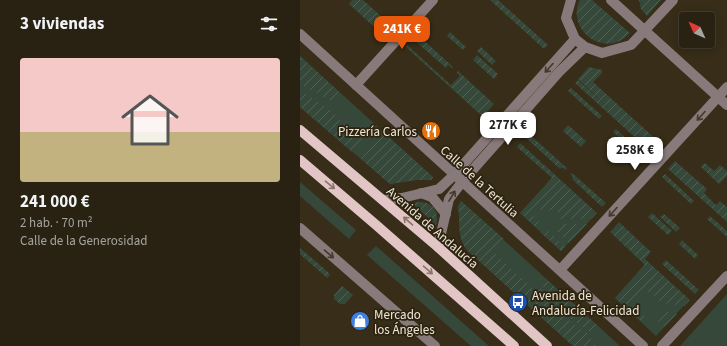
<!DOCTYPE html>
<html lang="es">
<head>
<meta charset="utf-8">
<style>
	body { margin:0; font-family:"Source Sans 3",sans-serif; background:#352f20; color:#f1f3f6; height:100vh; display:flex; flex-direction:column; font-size:15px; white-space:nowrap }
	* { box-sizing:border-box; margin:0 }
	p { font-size:13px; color:#a5a49f }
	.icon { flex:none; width:22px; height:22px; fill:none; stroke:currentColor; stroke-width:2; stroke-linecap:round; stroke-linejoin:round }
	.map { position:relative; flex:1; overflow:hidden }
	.side { display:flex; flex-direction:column; background:#292212; width:300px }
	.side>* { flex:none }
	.needle { width:26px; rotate:315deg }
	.controls { position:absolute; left:379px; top:12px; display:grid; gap:8px }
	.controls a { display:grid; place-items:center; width:36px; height:36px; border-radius:4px; background:#292212; box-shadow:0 2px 10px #0003,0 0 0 1px #453f32; font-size:20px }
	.price { position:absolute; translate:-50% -34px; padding:0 9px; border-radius:8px; background:#fff; color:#222; font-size:13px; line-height:26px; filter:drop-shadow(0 1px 2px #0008) }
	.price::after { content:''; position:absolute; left:50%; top:24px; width:12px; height:9px; margin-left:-6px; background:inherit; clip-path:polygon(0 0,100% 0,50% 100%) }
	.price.selected { background:#ea580c; color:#fff }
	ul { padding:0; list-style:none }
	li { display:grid; align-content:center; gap:8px; height:212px; padding:0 20px }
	li span { display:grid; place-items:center; height:124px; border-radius:4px; color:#555 }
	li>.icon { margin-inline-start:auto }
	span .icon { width:72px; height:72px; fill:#fffc; stroke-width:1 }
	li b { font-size:17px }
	h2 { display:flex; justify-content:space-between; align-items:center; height:48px; padding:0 20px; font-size:17px }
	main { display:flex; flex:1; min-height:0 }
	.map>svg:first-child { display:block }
	.park { fill:#364839 }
	.garden { fill:url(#garden-furrows) }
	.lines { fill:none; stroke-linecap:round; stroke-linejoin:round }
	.minor { stroke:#887a7a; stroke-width:10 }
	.major { stroke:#e2c6c6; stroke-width:10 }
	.oneway { stroke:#443929 }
	.oneway2 { stroke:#88746a }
	.labels { text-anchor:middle; stroke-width:3.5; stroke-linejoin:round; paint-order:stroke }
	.poi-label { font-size:13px; fill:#ede7da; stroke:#2d230e; text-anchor:start }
	.street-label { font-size:13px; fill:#ede7da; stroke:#2d230e }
</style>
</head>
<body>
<main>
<section class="side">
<h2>3 viviendas<svg class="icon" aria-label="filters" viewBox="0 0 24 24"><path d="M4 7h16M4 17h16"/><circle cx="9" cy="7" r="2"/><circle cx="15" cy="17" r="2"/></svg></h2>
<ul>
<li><span style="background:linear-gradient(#f6c9c9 60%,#c2b280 0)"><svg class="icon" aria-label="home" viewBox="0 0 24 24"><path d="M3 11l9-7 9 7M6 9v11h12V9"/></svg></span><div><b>241 000 €</b><p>2 hab. · 70 m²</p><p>Calle de la Generosidad</p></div></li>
</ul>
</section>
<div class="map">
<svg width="427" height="346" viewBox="0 0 427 346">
	<defs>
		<pattern id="garden-furrows" width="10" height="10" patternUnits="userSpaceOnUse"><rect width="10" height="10" fill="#364839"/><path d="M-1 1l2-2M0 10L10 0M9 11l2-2" fill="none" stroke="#536255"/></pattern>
	</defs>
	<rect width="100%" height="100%" fill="#372d18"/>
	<g class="park">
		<polygon points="0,56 133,177 131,180 116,180 90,184 0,107"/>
		<polygon points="252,178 294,216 261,251 220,213"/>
		<polygon points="0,182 56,230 49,239 0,196"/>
		<path d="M161,201l159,145h-47l-106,-96c-11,-15 -6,-27 -9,-43z"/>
		<polygon points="76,246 189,346 171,346 67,255"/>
		<polygon points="345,264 387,302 356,336 315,298"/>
		<polygon points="427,294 427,346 380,346"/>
	</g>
	<g class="garden">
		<polygon points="52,0 63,0 92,26 84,36 49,4"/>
		<polygon points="190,0 198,0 248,45 244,49"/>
		<path d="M280,0h12l38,33c-3,2 -5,5 -7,6 -25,17 -57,-14 -43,-39z"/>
		<polygon points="339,0 361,0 347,16 341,9"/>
		<polygon points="150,32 166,47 163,50 147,36"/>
		<polygon points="117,34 153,67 152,68 148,65 146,68 113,39"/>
		<polygon points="107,45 151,85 160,76 157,73 158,71 194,104 183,117 106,47"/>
		<polygon points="181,47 196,61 192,65 177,51"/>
		<polygon points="177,55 198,74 194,79 173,60"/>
		<polygon points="0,56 39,92 31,101 0,84"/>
		<polygon points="289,67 302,70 302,73 293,82 360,143 351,152 275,83 278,80 316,115 278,79"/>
		<polygon points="271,88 302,116 299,119 268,91"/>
		<polygon points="0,91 26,107 62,140 52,152 0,107"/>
		<polygon points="268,125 286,141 281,147 263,131"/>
		<polygon points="316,129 347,157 344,160 313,132"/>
		<polygon points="84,133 133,177 131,180 116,180 90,184 61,159"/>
		<polygon points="229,134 267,168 266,170 262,167 260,169 225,137"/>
		<polygon points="220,143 297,213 291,219 258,219 258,211 236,209 231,214 240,223 236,227 220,213 252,178 217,147"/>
		<polygon points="375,161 407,189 404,193 416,205 420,201 427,207 427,222 368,169"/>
		<polygon points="405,163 414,171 420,165 427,171 427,176 419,184 401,167"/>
		<polygon points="272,173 306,203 302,207 272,179 273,177 270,174"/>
		<polygon points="365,174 394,201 391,204 362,177"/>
		<path d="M161,201l43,38 -9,11 1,5 35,32 2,1 5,-5c11,24 32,39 54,53l-2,2 6,8h-23l-106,-96c-11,-15 -6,-27 -9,-43z"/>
		<path d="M118,202c14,-1 22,10 18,23l-23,-21z"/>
		<polygon points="352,213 372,231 368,235 348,217"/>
		<polygon points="364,214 380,228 376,232 360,217"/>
		<polygon points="410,216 427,231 427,237 407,219"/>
		<polygon points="319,222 351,252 345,259 390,300 384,306 362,303 344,288 330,303 348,320 344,324 315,298 345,265 310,232"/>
		<polygon points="258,224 287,224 269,243 257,231"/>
		<polygon points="244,227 265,247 261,251 240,232"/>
		<polygon points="382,240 398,255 395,259 379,244"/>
		<polygon points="0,248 28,272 30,275 27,278 0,254"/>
		<polygon points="366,260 399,290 395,294 362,264"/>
		<path d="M244,277l56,51 -6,6c-22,-13 -43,-29 -54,-54z"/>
		<polygon points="42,286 53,295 45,304 40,304 34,299 34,295"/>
		<polygon points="361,311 377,314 364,327 355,318"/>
	</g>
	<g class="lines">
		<g class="minor">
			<polyline points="271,0 266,18 275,39 285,47 302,53 331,45 373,0"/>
			<polyline points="311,0 427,105"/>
			<polyline points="0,34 343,346"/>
			<polyline points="56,85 133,0"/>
			<polyline points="121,193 132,197 146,214"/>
			<polyline points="83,200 102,198 139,189 154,175 275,39"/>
			<polyline points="0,228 135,346"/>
			<polyline points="138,247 149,199 162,182 259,72 285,47"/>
			<polyline points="260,270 427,87"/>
			<polyline points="362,346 427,276"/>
		</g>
		<g class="major">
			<polyline points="0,130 138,247 247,346"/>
			<polyline points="0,160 75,224 214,346"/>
		</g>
	</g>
	<defs><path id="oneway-shaft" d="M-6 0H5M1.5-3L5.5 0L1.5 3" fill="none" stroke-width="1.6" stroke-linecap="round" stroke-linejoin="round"/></defs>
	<g class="oneway">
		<use href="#oneway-shaft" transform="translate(249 68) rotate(132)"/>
		<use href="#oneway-shaft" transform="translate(401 116) rotate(132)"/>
		<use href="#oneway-shaft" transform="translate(152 196) rotate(-59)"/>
		<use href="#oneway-shaft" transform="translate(313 212) rotate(132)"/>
		<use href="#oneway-shaft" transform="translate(29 254) rotate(41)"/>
	</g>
	<g class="oneway2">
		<use href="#oneway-shaft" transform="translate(30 185) rotate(40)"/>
		<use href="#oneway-shaft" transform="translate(108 221) rotate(-139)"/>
		<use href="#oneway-shaft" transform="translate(128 270) rotate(41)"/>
	</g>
	<defs>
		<g id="restaurant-disc" transform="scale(1)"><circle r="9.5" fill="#e8710a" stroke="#2d230e"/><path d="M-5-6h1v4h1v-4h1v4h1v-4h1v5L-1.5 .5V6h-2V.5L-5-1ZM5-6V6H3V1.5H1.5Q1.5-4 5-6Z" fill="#fff"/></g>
		<g id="bus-disc" transform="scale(1)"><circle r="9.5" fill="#1a4fb4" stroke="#2d230e"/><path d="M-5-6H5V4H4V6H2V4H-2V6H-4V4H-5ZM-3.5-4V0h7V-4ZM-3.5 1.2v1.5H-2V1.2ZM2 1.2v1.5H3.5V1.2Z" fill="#fff"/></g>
		<g id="shop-disc" transform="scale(1)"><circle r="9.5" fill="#3f7fe0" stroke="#2d230e"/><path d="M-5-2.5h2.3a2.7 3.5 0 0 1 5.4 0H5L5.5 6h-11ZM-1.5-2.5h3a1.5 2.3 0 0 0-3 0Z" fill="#fff"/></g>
	</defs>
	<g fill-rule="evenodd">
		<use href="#restaurant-disc" x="131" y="131"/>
		<use href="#bus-disc" x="218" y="302"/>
		<use href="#shop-disc" x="60" y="321"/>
	</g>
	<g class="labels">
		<g class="poi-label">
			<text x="117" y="136" text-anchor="end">Pizzería Carlos</text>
			<text x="232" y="300">Avenida de<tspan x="232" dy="15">Andalucía-Felicidad</tspan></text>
			<text x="74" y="319">Mercado<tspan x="74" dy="15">los Ángeles</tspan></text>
		</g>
		<g class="street-label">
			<text transform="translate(180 181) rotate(42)" y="5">Calle de la Tertulia</text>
			<text transform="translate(133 227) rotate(41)" y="5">Avenida de Andalucía</text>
		</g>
	</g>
</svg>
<div class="controls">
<a><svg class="needle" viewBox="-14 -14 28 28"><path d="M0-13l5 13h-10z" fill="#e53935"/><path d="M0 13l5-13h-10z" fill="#a5a49f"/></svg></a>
</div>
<b class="price selected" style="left:102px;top:50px">241K €</b>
<b class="price" style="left:208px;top:146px">277K €</b>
<b class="price" style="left:335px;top:171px">258K €</b>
</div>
</main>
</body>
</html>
